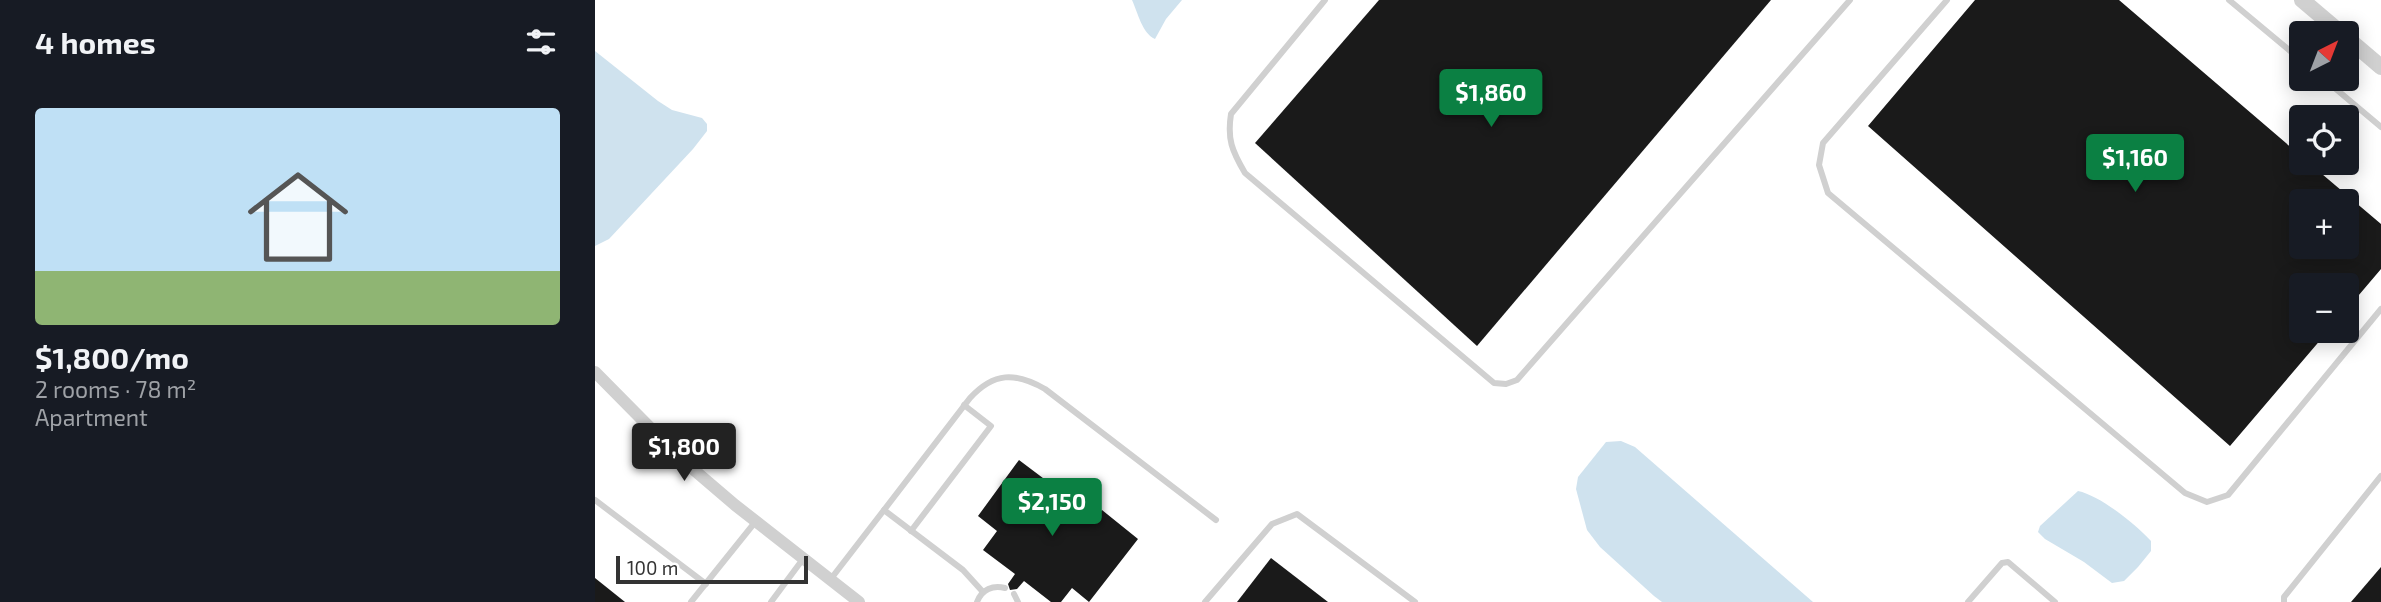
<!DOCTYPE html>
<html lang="en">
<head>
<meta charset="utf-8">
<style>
	body { margin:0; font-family:"Exo 2",sans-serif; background:#242831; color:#f1f3f6; height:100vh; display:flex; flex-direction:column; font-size:26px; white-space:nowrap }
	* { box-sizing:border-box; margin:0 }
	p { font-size:23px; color:#9ea1a6 }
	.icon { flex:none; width:38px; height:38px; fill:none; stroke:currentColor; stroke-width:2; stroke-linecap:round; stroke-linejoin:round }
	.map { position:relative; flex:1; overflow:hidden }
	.side { display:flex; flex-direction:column; background:#171b24; width:595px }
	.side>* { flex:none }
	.needle { width:46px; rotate:42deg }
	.controls { position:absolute; left:1694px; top:21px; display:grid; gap:14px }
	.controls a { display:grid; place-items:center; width:70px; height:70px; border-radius:7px; background:#171b24; box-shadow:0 4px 18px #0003; font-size:35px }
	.scale { position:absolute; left:21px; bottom:18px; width:192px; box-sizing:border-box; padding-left:7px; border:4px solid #333; border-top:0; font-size:19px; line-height:24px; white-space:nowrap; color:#333; -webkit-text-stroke:5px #fff; paint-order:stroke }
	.price { position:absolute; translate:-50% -60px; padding:0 16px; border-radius:7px; background:#0b8043; color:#fff; font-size:23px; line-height:46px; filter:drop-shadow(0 2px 4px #0008) }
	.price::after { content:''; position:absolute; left:50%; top:42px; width:21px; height:16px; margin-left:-10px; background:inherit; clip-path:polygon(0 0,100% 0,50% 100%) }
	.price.active { background:#222; color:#fff }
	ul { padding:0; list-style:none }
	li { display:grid; align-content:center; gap:14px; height:371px; padding:0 35px }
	li span { display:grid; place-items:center; height:217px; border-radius:7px; color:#555 }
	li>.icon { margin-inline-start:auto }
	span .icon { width:126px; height:126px; fill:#fffc; stroke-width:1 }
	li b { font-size:30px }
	h2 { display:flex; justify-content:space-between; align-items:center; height:84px; padding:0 35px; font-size:30px }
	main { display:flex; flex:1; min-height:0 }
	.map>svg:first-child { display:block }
	.water { fill:#cfe2ee }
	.building { fill:#1a1a1a; fill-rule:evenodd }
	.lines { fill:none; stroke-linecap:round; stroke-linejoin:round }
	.service { stroke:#d0d0d0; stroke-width:6 }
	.minor { stroke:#d0d0d0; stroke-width:12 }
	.tertiary { stroke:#d0d0d0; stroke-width:16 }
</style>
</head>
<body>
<main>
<section class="side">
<h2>4 homes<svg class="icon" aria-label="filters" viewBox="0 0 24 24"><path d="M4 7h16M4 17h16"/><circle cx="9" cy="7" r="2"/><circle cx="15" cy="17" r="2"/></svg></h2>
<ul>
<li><span style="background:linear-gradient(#bfe0f5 75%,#8fb573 0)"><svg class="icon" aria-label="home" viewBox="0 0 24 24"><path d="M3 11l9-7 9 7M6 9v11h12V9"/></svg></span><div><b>$1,800/mo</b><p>2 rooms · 78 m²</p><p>Apartment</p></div></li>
</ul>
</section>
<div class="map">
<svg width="1786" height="602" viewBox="0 0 1786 602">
	<rect width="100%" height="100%" fill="#fff"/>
	<g class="water">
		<path d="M537,0h50l-16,19 -11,20c-13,-6 -17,-26 -23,-39z"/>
		<polygon points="0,51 63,101 77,110 107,118 112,124 112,131 98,149 14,239 0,246"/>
		<polygon points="1026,441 1040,447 1218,602 1067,602 1059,596 1005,547 992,530 981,489 983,477 1011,442"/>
		<path d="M1483,491c23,5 57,33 73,50v10l-13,16 -14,14 -12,2 -28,-21 -39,-23 -7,-7 2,-6z"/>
	</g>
	<g class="building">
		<polygon points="784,0 1176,0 882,346 660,143"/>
		<path d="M1380,0h144l182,156v7h8l72,61v45l-34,40v-24h-46v46h27l-98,115 -362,-320zM1706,201h46v46h-46z"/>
		<polygon points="424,460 501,518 507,510 543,539 494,602 477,588 466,602 456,602 429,581 422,589 415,590 413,584 420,574 388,550 402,531 383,516"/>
		<polygon points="676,558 733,602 642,602"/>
		<polygon points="1786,567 1786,602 1756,602"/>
		<polygon points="0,578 30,602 0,602"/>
	</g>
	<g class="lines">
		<g class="service">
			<path d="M730,0l-94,114c-4,25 1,37 14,59l249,210 12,1 11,-4 333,-380"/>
			<polyline points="1352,0 1228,143 1224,165 1233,193 1590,493 1612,502 1633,495 1786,309"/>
			<polyline points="1634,0 1706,60"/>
			<polyline points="1729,79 1786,127"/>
			<polyline points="0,500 111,584"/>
			<path d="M289,510l86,-112c24,-26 45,-26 75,-9l171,131"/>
			<polyline points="316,531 396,426 369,405"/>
			<polyline points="235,580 289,510 368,570 388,592"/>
			<polyline points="419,594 423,602"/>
			<polyline points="96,602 161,521"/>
			<polyline points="176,602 208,559"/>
			<path d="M382,602c5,-13 16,-17 28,-14"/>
			<polyline points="610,602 677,524 702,514 820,602"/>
			<polyline points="1373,602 1407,563 1413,562 1460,602"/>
			<polyline points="1689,602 1689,597 1786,476"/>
		</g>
		<polyline class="minor" points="0,372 85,458 140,505 264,602"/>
		<g class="tertiary">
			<polyline points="1707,0 1746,33"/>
			<polyline points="1752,38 1786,67"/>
		</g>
	</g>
</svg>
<div class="controls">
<a><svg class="needle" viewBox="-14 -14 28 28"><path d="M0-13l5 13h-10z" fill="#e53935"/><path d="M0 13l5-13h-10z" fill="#9ea1a6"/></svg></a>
<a><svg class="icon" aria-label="locate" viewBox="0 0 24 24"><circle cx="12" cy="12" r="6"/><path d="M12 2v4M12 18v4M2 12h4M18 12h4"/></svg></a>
<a>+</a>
<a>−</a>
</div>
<div class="scale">100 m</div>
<b class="price" style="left:896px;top:129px">$1,860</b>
<b class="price" style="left:1540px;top:194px">$1,160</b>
<b class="price active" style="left:89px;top:483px">$1,800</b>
<b class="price" style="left:457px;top:538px">$2,150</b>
</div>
</main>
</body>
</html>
